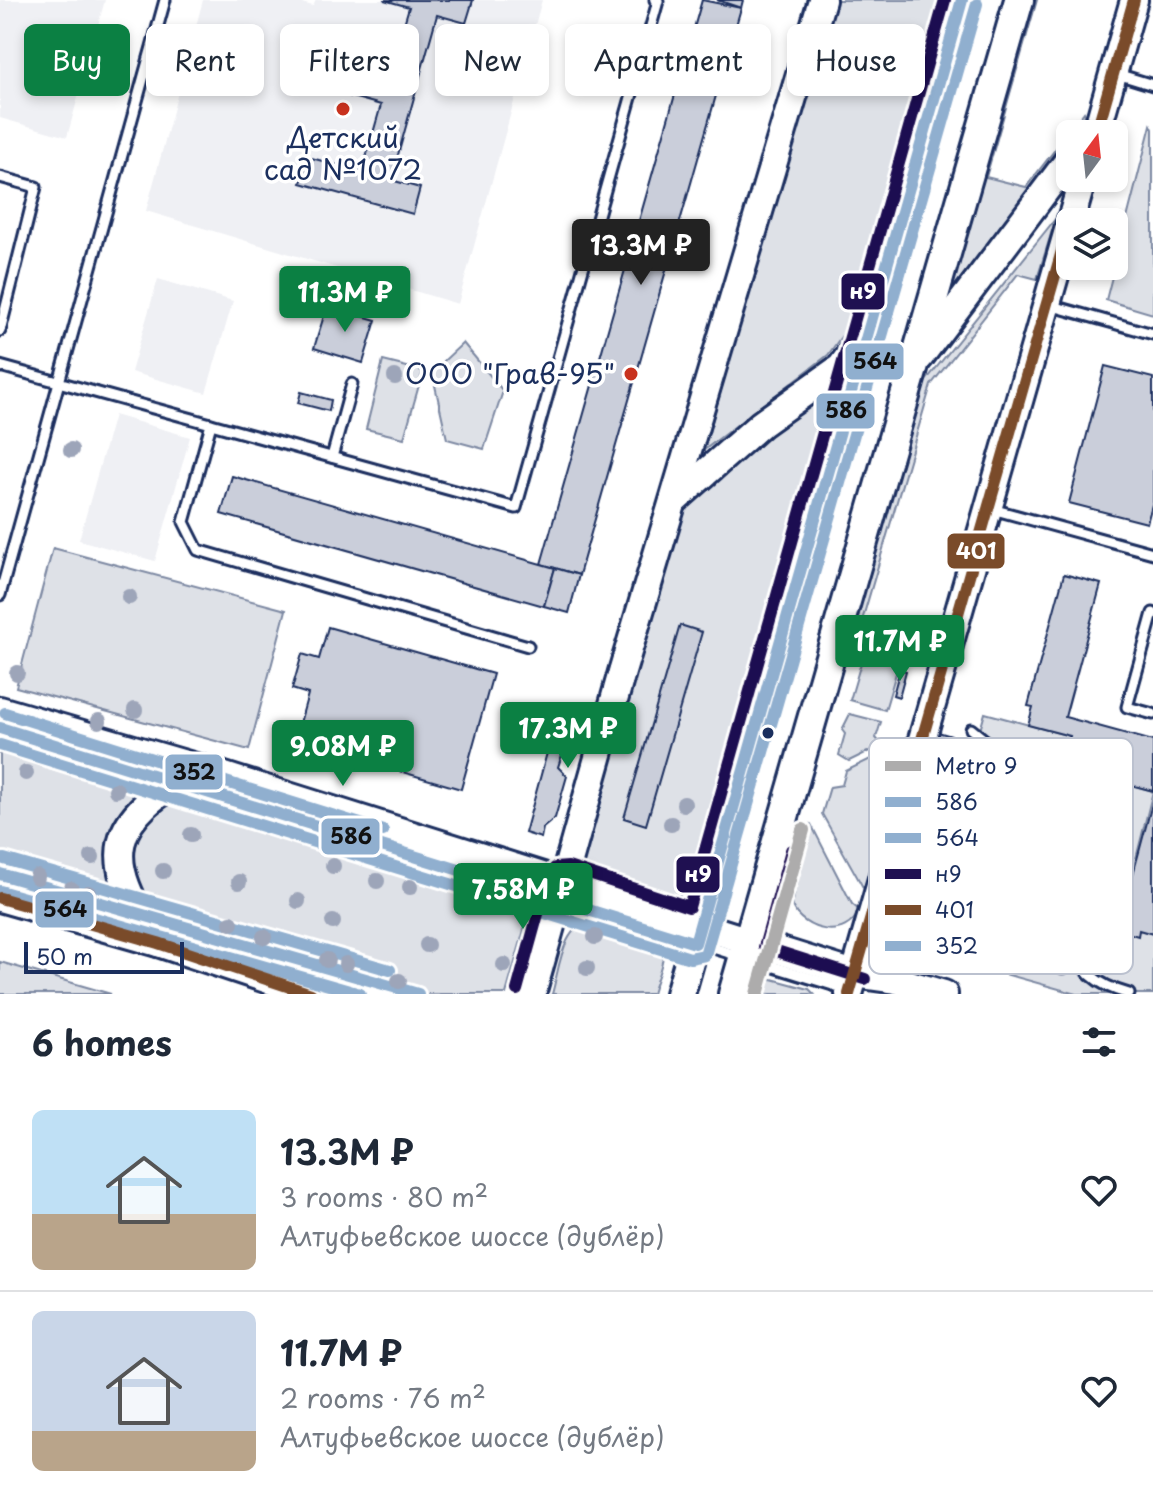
<!DOCTYPE html>
<html lang="en">
<head>
<meta charset="utf-8">
<style>
	body { margin:0; font-family:"Playpen Sans",sans-serif; background:#f6f6f7; color:#1f2937; height:100vh; display:flex; flex-direction:column; font-size:30px; white-space:nowrap }
	* { box-sizing:border-box; margin:0 }
	p { font-size:26px; color:#747a83 }
	.icon { flex:none; width:44px; height:44px; fill:none; stroke:currentColor; stroke-width:2; stroke-linecap:round; stroke-linejoin:round }
	.map { position:relative; height:994px; overflow:hidden }
	.side { display:flex; flex-direction:column; background:#fff; flex:1 }
	.side>* { flex:none }
	.top-card { position:absolute; left:24px; top:24px; width:1106px; height:72px; display:flex; gap:16px }
	.needle { width:52px; rotate:15deg }
	.buttons { position:absolute; left:1056px; top:120px; display:grid; gap:16px }
	.buttons a { display:grid; place-items:center; width:72px; height:72px; border-radius:12px; background:#fff; box-shadow:0 4px 12px #0003; font-size:40px }
	.scale { position:absolute; left:24px; bottom:20px; width:160px; box-sizing:border-box; padding-left:8px; border:4px solid #1b2f5e; border-top:0; font-size:22px; line-height:28px; white-space:nowrap; color:#1b2f5e; -webkit-text-stroke:6px #fff; paint-order:stroke }
	.price { position:absolute; translate:-50% -68px; padding:0 18px; border-radius:8px; background:#0b8043; color:#fff; font-size:26px; line-height:52px; filter:drop-shadow(0 2px 4px #0008) }
	.price::after { content:''; position:absolute; left:50%; top:48px; width:24px; height:18px; margin-left:-12px; background:inherit; clip-path:polygon(0 0,100% 0,50% 100%) }
	.price.selected { background:#222; color:#fff }
	ul { padding:0; list-style:none }
	li { display:flex; align-items:center; gap:24px; height:200px; padding:0 32px }
	li+li { border-top:2px solid #e0e1e3 }
	li span { display:grid; place-items:center; flex:none; width:224px; height:160px; border-radius:12px; color:#555 }
	li>.icon { margin-inline-start:auto }
	span .icon { width:96px; height:96px; fill:#fffc; stroke-width:1 }
	li b { font-size:34px }
	h2 { display:flex; justify-content:space-between; align-items:center; height:96px; padding:0 32px; font-size:34px }
	.chip { padding:0 28px; border-radius:12px; background:#fff; box-shadow:0 4px 12px #0003; font-size:28px; line-height:72px }
	.chip.selected { background:#0b8043; color:#fff }
	.map>svg:first-child { display:block }
	.built { fill:#eff0f4 }
	.green { fill:#dee1e7; stroke:#7c88a2; stroke-width:2 }
	.building { fill:#caceda; stroke:#1b2f5e; stroke-width:2 }
	.lines { fill:none; stroke-linecap:round; stroke-linejoin:round }
	.lane-casing { stroke:#1b2f5e; stroke-width:15 }
	.secondary-casing { stroke:#1b2f5e; stroke-width:32 }
	.primary-casing { stroke:#1b2f5e; stroke-width:34 }
	.lane { stroke:#fff; stroke-width:9 }
	.secondary { stroke:#fff; stroke-width:26 }
	.primary { stroke:#fff; stroke-width:28 }
	.bus-1-casing { stroke:#fff; stroke-width:18 }
	.bus-2-casing { stroke:#fff; stroke-width:18 }
	.bus-3-casing { stroke:#fff; stroke-width:18 }
	.bus-4-casing { stroke:#fff; stroke-width:18 }
	.bus-5-casing { stroke:#fff; stroke-width:18 }
	.bus-1 { stroke:#90afcf; stroke-width:12 }
	.bus-2 { stroke:#90afcf; stroke-width:12 }
	.bus-3 { stroke:#1f1051; stroke-width:12 }
	.bus-4 { stroke:#7a4b2a; stroke-width:12 }
	.bus-5 { stroke:#90afcf; stroke-width:12 }
	.metro-1-casing { stroke:#fff; stroke-width:20 }
	.metro-1 { stroke:#adacac; stroke-width:14 }
	.tree { fill:#9da5b9 }
	.poi-dot { fill:#c8321e; stroke:#fff; stroke-width:3 }
	.bus-dot { fill:#1b2f5e; stroke:#fff; stroke-width:3 }
	.labels { text-anchor:middle; stroke-width:7; stroke-linejoin:round; paint-order:stroke }
	.poi-label { font-size:28px; fill:#1b2f5e; stroke:#fff }
	.key { fill:#fff; stroke:#bbc1cf; stroke-width:2 }
	.key-label { font-size:22px; fill:#1b2f5e }
	.line-badge { stroke:#fff; stroke-width:3 }
	.badge-label { font-size:22px; text-anchor:middle; font-weight:bold; fill:#fff }
	.pale-badge-label { font-size:22px; text-anchor:middle; font-weight:bold; fill:#111 }
</style>
</head>
<body>
<div class="map">
<svg width="1153" height="994" viewBox="0 0 1153 994">
	<rect width="100%" height="100%" fill="#fff"/>
	<filter id="ink" filterUnits="userSpaceOnUse"><feTurbulence type="fractalNoise" baseFrequency=".0125" numOctaves="2"/><feDisplacementMap in="SourceGraphic" scale="16" xChannelSelector="R" yChannelSelector="G"/><feConvolveMatrix kernelMatrix="1 2 1 2 8 2 1 2 1" color-interpolation-filters="sRGB"/></filter>
	<g filter="url(#ink)">
		<g class="built">
			<polygon points="0,0 105,0 67,137 0,118"/>
			<polygon points="203,0 290,0 313,6 316,0 542,0 458,304 146,211"/>
			<polygon points="158,279 233,301 206,393 131,372"/>
			<polygon points="114,415 190,437 155,561 79,540"/>
		</g>
		<g class="green">
			<polygon points="832,0 942,0 850,324 828,355 704,450"/>
			<polygon points="1033,0 1037,0 986,177 1026,187 1084,112 1085,115 950,292"/>
			<polygon points="1151,125 1153,129 1153,314 1106,300"/>
			<polygon points="1056,218 1037,279 1018,274 931,385 859,631 853,629 925,382"/>
			<polygon points="463,343 503,391 484,449 447,439 432,372"/>
			<polygon points="383,361 423,371 404,438 366,429"/>
			<polygon points="814,397 822,400 825,407 687,889 671,901 596,881 582,872 582,861 684,508"/>
			<polygon points="53,548 286,610 249,750 16,687"/>
			<polygon points="866,646 901,656 885,710 850,700"/>
			<polygon points="985,713 1070,736 1062,766 1153,791 1118,930 1137,935 1139,930 1153,934 1153,994 1077,994 926,952 922,932"/>
			<polygon points="850,714 881,722 876,738 882,745 849,761 839,755 845,734 842,730"/>
			<path d="M0,742l154,43c-49,44 -59,62 -37,126l-117,-34z"/>
			<polygon points="889,750 903,755 865,891 822,814 830,787 842,785 846,771"/>
			<polygon points="194,797 521,894 528,903 529,912 506,994 400,994 182,930 144,901 132,863 137,839 149,819 168,804"/>
			<path d="M804,822l7,2 41,80 7,6c-12,32 -56,21 -67,-4l12,-57 -3,-17z"/>
			<path d="M592,920c18,5 72,13 71,36 -1,12 -8,26 -11,38h-100c8,-27 9,-67 40,-74z"/>
			<polygon points="0,962 111,994 0,994"/>
			<polygon points="772,979 809,989 814,994 748,994 762,982"/>
		</g>
		<g class="building">
			<polygon points="384,0 473,0 466,23 437,15 391,180 420,188 413,214 301,183 308,157 362,172 381,105 327,90 335,60 389,75 409,7"/>
			<polygon points="702,0 741,8 579,575 541,564"/>
			<polygon points="717,0 743,0 741,8"/>
			<polygon points="327,306 376,320 363,363 314,348"/>
			<polygon points="1105,366 1153,378 1153,501 1147,523 1069,503"/>
			<polygon points="301,392 331,400 329,411 298,403"/>
			<polygon points="232,476 555,568 544,606 221,514"/>
			<polygon points="555,568 579,575 569,613 544,606"/>
			<polygon points="1064,574 1101,584 1065,717 1153,741 1153,791 1061,766 1070,736 1028,725 1033,707 1028,706"/>
			<polygon points="680,625 702,632 646,825 624,818"/>
			<polygon points="328,627 493,674 461,789 295,741 308,694 292,689 302,654 319,659"/>
			<polygon points="900,669 906,671 899,697 893,695"/>
			<polygon points="938,732 958,738 910,905 890,899"/>
			<polygon points="548,749 563,752 558,767 567,776 555,818 543,828 541,838 525,833"/>
			<polygon points="1153,800 1153,934 1139,930 1138,936 1118,930"/>
		</g>
		<g class="lines">
			<g class="lane-casing">
				<g id="lane">
					<polyline points="1117,74 1153,85"/>
					<polyline points="0,177 36,187 0,331"/>
					<polyline points="1049,305 1153,334"/>
					<polyline points="0,366 211,424 184,522 198,550 528,646"/>
					<polyline points="211,424 516,508 658,1 655,0"/>
					<polyline points="332,457 352,384"/>
					<polyline points="992,509 1153,553"/>
					<polyline points="0,595 165,0"/>
					<polyline points="1153,613 1127,707 1153,714"/>
					<polyline points="0,728 169,779"/>
					<path d="M971,729l101,81 21,39c-16,62 -48,122 36,145"/>
					<polyline points="183,784 849,990"/>
					<polyline points="0,874 131,912"/>
					<polyline points="149,917 418,994"/>
				</g>
			</g>
			<g class="secondary-casing">
				<g id="secondary">
					<polyline points="1096,134 1134,0"/>
					<polyline points="920,357 1070,158"/>
					<polyline points="676,499 761,424 841,367 865,334"/>
					<polyline points="0,710 199,768 854,974 896,980 944,994"/>
					<polyline points="0,898 158,943 311,994"/>
					<path d="M158,943c-59,-87 -52,-122 41,-175"/>
					<polyline points="532,994 622,672 822,0"/>
					<polyline points="849,994 1083,178"/>
				</g>
			</g>
			<g class="primary-casing">
				<g id="primary">
					<polyline points="680,994 962,0"/>
					<polyline points="733,994 1019,0"/>
				</g>
			</g>
			<use href="#lane" class="lane"/>
			<use href="#secondary" class="secondary"/>
			<use href="#primary" class="primary"/>
			<g class="bus-1-casing">
				<g id="bus-1">
					<polyline points="0,728 695,943 962,0"/>
					<polyline points="0,874 418,994"/>
				</g>
			</g>
			<g class="bus-2-casing">
				<g id="bus-2">
					<polyline points="0,745 690,958 705,955 977,4"/>
					<polyline points="0,891 360,994"/>
				</g>
			</g>
			<g class="bus-3-casing">
				<g id="bus-3">
					<polyline points="791,850 764,947 865,979"/>
					<polyline points="517,990 548,878 555,868 568,867 689,907 945,0"/>
				</g>
			</g>
			<g class="bus-4-casing">
				<g id="bus-4">
					<polyline points="1096,134 1134,0"/>
					<polyline points="0,898 158,943 311,994"/>
					<polyline points="849,994 1070,223"/>
				</g>
			</g>
			<g class="bus-5-casing">
				<g id="bus-5">
					<polyline points="5,713 383,831"/>
					<polyline points="4,859 390,970"/>
				</g>
			</g>
			<use href="#bus-1" class="bus-1"/>
			<use href="#bus-2" class="bus-2"/>
			<use href="#bus-3" class="bus-3"/>
			<use href="#bus-4" class="bus-4"/>
			<use href="#bus-5" class="bus-5"/>
			<g class="metro-1-casing">
				<polyline id="metro-1" points="757,994 803,830"/>
			</g>
			<use href="#metro-1" class="metro-1"/>
		</g>
		<g class="tree">
			<circle cx="395" cy="377" r="8"/>
			<circle cx="71" cy="450" r="8"/>
			<circle cx="129" cy="597" r="8"/>
			<circle cx="17" cy="673" r="8"/>
			<circle cx="135" cy="710" r="8"/>
			<circle cx="99" cy="721" r="8"/>
			<circle cx="26" cy="773" r="8"/>
			<circle cx="116" cy="790" r="8"/>
			<circle cx="684" cy="804" r="8"/>
			<circle cx="671" cy="824" r="8"/>
			<circle cx="191" cy="835" r="8"/>
			<circle cx="92" cy="857" r="8"/>
			<circle cx="333" cy="866" r="8"/>
			<circle cx="163" cy="871" r="8"/>
			<circle cx="37" cy="877" r="8"/>
			<circle cx="377" cy="881" r="8"/>
			<circle cx="239" cy="882" r="8"/>
			<circle cx="410" cy="887" r="8"/>
			<circle cx="71" cy="889" r="8"/>
			<circle cx="88" cy="893" r="8"/>
			<circle cx="298" cy="901" r="8"/>
			<circle cx="333" cy="922" r="8"/>
			<circle cx="231" cy="923" r="8"/>
			<circle cx="264" cy="937" r="8"/>
			<circle cx="595" cy="937" r="8"/>
			<circle cx="427" cy="945" r="8"/>
			<circle cx="327" cy="960" r="8"/>
			<circle cx="346" cy="964" r="8"/>
			<circle cx="504" cy="965" r="8"/>
			<circle cx="587" cy="968" r="8"/>
			<circle cx="1063" cy="968" r="8"/>
			<circle cx="399" cy="981" r="8"/>
		</g>
	</g>
	<g class="poi-dot">
		<circle cx="343" cy="109" r="8"/>
		<circle cx="631" cy="374" r="8"/>
	</g>
	<circle class="bus-dot" cx="768" cy="733" r="7"/>
	<g class="labels">
		<g class="poi-label">
			<text x="343" y="148">Детский<tspan x="343" dy="32">сад №1072</tspan></text>
			<text x="615" y="384" text-anchor="end">ООО "Грав-95"</text>
		</g>
	</g>
	<rect x="869" y="738" width="264" height="236" rx="12" class="key"/>
	<rect x="885" y="761" width="36" height="10" fill="#adacac"/>
	<rect x="885" y="797" width="36" height="10" fill="#90afcf"/>
	<rect x="885" y="833" width="36" height="10" fill="#90afcf"/>
	<rect x="885" y="869" width="36" height="10" fill="#1f1051"/>
	<rect x="885" y="905" width="36" height="10" fill="#7a4b2a"/>
	<rect x="885" y="941" width="36" height="10" fill="#90afcf"/>
	<g class="key-label">
		<text x="935" y="774">Metro 9</text>
		<text x="935" y="810">586</text>
		<text x="935" y="846">564</text>
		<text x="935" y="882">н9</text>
		<text x="935" y="918">401</text>
		<text x="935" y="954">352</text>
	</g>
	<g class="line-badge">
		<rect x="840" y="272" width="46" height="39" rx="8" fill="#1f1051"/>
		<rect x="844" y="342" width="61" height="39" rx="8" fill="#90afcf"/>
		<rect x="815" y="392" width="61" height="38" rx="8" fill="#90afcf"/>
		<rect x="946" y="532" width="60" height="38" rx="8" fill="#7a4b2a"/>
		<rect x="164" y="753" width="60" height="38" rx="8" fill="#90afcf"/>
		<rect x="320" y="817" width="61" height="39" rx="8" fill="#90afcf"/>
		<rect x="675" y="855" width="46" height="39" rx="8" fill="#1f1051"/>
		<rect x="34" y="890" width="61" height="39" rx="8" fill="#90afcf"/>
	</g>
	<g class="badge-label">
		<text x="863" y="299">н9</text>
		<text x="976" y="559">401</text>
		<text x="698" y="882">н9</text>
	</g>
	<g class="pale-badge-label">
		<text x="875" y="369">564</text>
		<text x="846" y="418">586</text>
		<text x="194" y="780">352</text>
		<text x="351" y="844">586</text>
		<text x="65" y="917">564</text>
	</g>
</svg>
<div class="buttons">
<a><svg class="needle" viewBox="-14 -14 28 28"><path d="M0-13l5 13h-10z" fill="#e53935"/><path d="M0 13l5-13h-10z" fill="#747a83"/></svg></a>
<a><svg class="icon" aria-label="layers" viewBox="0 0 24 24"><path d="M12 4l9 5-9 5-9-5zM3 14l9 5 9-5"/></svg></a>
</div>
<div class="scale">50 m</div>
<b class="price selected" style="left:641px;top:287px">13.3M ₽</b>
<b class="price" style="left:345px;top:334px">11.3M ₽</b>
<b class="price" style="left:900px;top:683px">11.7M ₽</b>
<b class="price" style="left:568px;top:770px">17.3M ₽</b>
<b class="price" style="left:343px;top:788px">9.08M ₽</b>
<b class="price" style="left:523px;top:931px">7.58M ₽</b>
<div class="top-card">
<a class="chip selected">Buy</a>
<a class="chip">Rent</a>
<a class="chip">Filters</a>
<a class="chip">New</a>
<a class="chip">Apartment</a>
<a class="chip">House</a>
</div>
</div>
<section class="side">
<h2>6 homes<svg class="icon" aria-label="filters" viewBox="0 0 24 24"><path d="M4 7h16M4 17h16"/><circle cx="9" cy="7" r="2"/><circle cx="15" cy="17" r="2"/></svg></h2>
<ul>
<li><span style="background:linear-gradient(#bfe0f5 65%,#b9a48a 0)"><svg class="icon" aria-label="home" viewBox="0 0 24 24"><path d="M3 11l9-7 9 7M6 9v11h12V9"/></svg></span><div><b>13.3M ₽</b><p>3 rooms · 80 m²</p><p>Алтуфьевское шоссе (дублёр)</p></div><svg class="icon" aria-label="heart" viewBox="0 0 24 24"><path d="M12 20l-8-8c-3-5 5-10 8-4 3-6 11-1 8 4z"/></svg></li>
<li><span style="background:linear-gradient(#c9d6e8 75%,#b9a48a 0)"><svg class="icon" aria-label="home" viewBox="0 0 24 24"><path d="M3 11l9-7 9 7M6 9v11h12V9"/></svg></span><div><b>11.7M ₽</b><p>2 rooms · 76 m²</p><p>Алтуфьевское шоссе (дублёр)</p></div><svg class="icon" aria-label="heart" viewBox="0 0 24 24"><path d="M12 20l-8-8c-3-5 5-10 8-4 3-6 11-1 8 4z"/></svg></li>
</ul>
</section>
</body>
</html>
